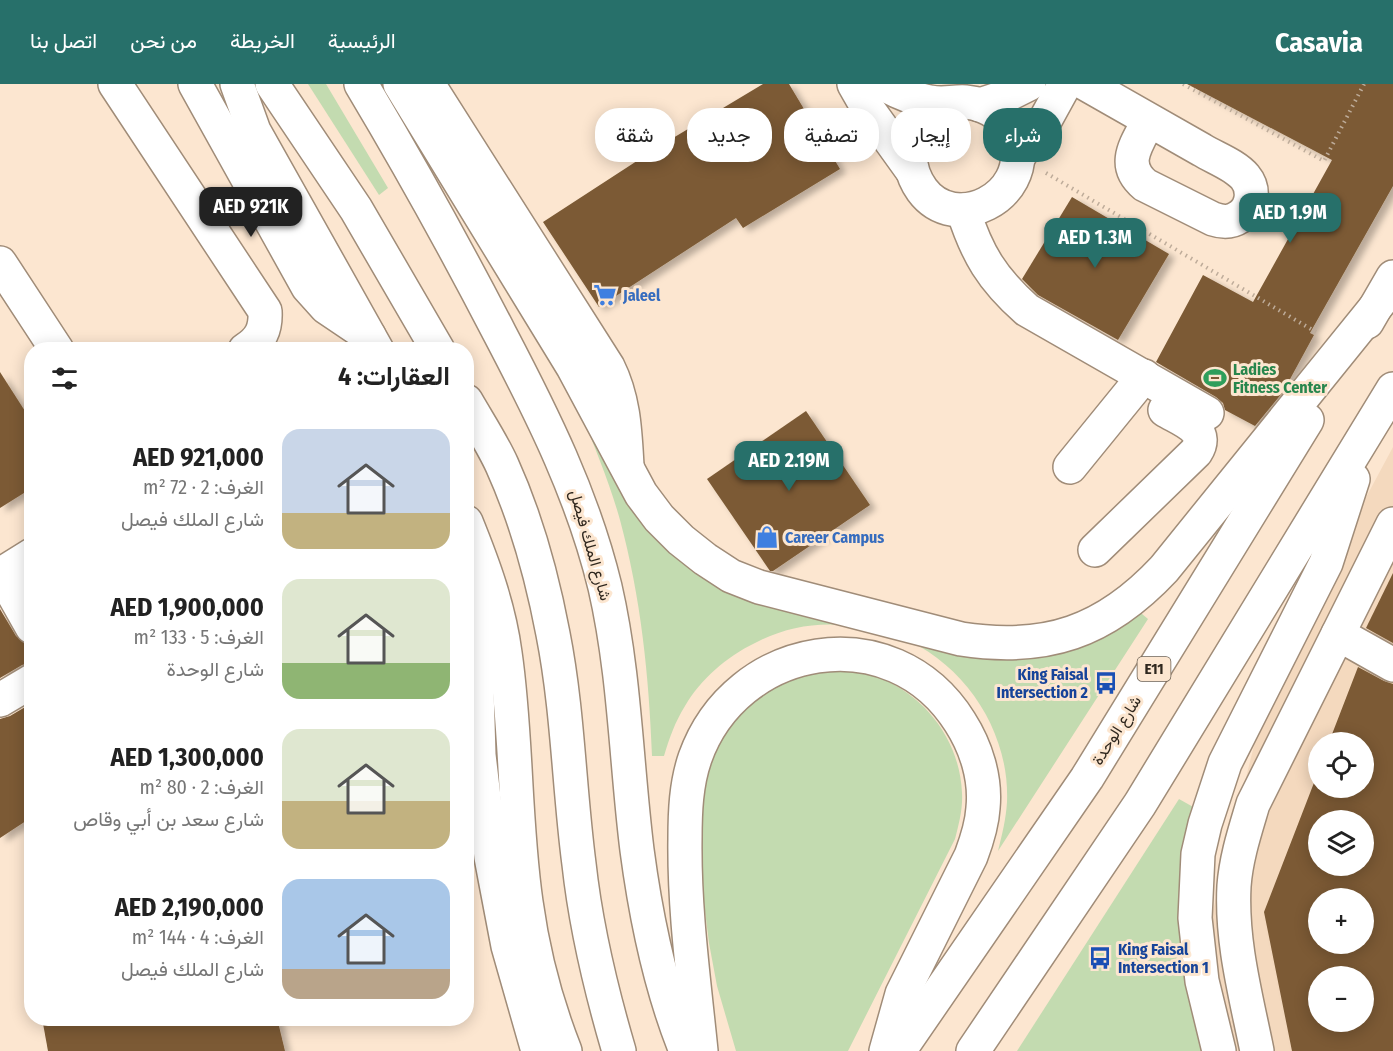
<!DOCTYPE html>
<html lang="ar">
<head>
<meta charset="utf-8">
<style>
	body { margin:0; font-family:"Fira Sans Condensed",Vazirmatn,sans-serif; background:#f6f6f6; color:#222; direction:rtl; height:100vh; display:flex; flex-direction:column; font-size:22px; white-space:nowrap }
	* { box-sizing:border-box; margin:0 }
	p { font-size:20px; color:#767676 }
	.icon { flex:none; width:33px; height:33px; fill:none; stroke:currentColor; stroke-width:2; stroke-linecap:round; stroke-linejoin:round }
	.map { position:relative; flex:1; overflow:hidden; direction:ltr }
	.drawer { position:absolute; left:24px; top:258px; width:450px; height:684px; display:flex; flex-direction:column; background:#fff; border-radius:24px; box-shadow:0 3px 15px #0003; direction:rtl }
	.drawer>* { flex:none }
	.top-card { position:absolute; left:492px; top:24px; width:570px; height:54px; direction:rtl; display:flex; gap:12px }
	.fabs { position:absolute; left:1308px; top:648px; display:grid; gap:12px }
	.fabs a { display:grid; place-items:center; width:66px; height:66px; border-radius:50%; background:#fff; box-shadow:0 3px 15px #0003; font-size:30px }
	.price { position:absolute; translate:-50% -51px; padding:0 14px; border-radius:12px; background:#27706a; color:#fff; font-size:20px; line-height:39px; filter:drop-shadow(0 2px 3px #0008) }
	.price::after { content:''; position:absolute; left:50%; top:36px; width:18px; height:14px; margin-left:-9px; background:inherit; clip-path:polygon(0 0,100% 0,50% 100%) }
	.price.current { background:#222; color:#fff }
	ul { padding:0; list-style:none }
	li { display:flex; align-items:center; gap:18px; height:150px; padding:0 24px }
	li span { display:grid; place-items:center; flex:none; width:168px; height:120px; border-radius:18px; color:#555 }
	li>.icon { margin-inline-start:auto }
	span .icon { width:72px; height:72px; fill:#fffc; stroke-width:1 }
	li b { font-size:26px }
	h2 { display:flex; justify-content:space-between; align-items:center; height:72px; padding:0 24px; font-size:26px }
	.chip { padding:0 21px; border-radius:24px; background:#fff; box-shadow:0 3px 15px #0003; font-size:21px; line-height:54px }
	.chip.current { background:#27706a; color:#fff }
	header { display:flex; align-items:center; gap:36px; box-sizing:border-box; height:84px; padding:0 30px; background:#27706a; color:#fff }
	header strong { font-size:28px }
	nav { display:flex; gap:33px; margin-inline-start:auto; font-size:21px }
	.map>svg:first-child { display:block }
	.built { fill:#f4d9be; fill-rule:evenodd }
	.green { fill:#c3dbb0 }
	.building { fill:#7b5a35; fill-rule:evenodd; filter:url(#shadow) }
	.lines { fill:none; stroke-linecap:round; stroke-linejoin:round }
	.minor-casing { stroke:#a08c78; stroke-width:36 }
	.major-casing { stroke:#a08c78; stroke-width:36 }
	.highway-casing { stroke:#a08c78; stroke-width:36 }
	.path { stroke:#beac9a; stroke-width:4; stroke-dasharray:1.5 4.5; stroke-linecap:butt }
	.minor { stroke:#fff; stroke-width:33 }
	.major { stroke:#fff; stroke-width:33 }
	.highway { stroke:#fff; stroke-width:33 }
	.labels { text-anchor:middle; stroke-width:6; stroke-linejoin:round; paint-order:stroke }
	.shield { fill:#fce6d0; stroke:#6c6053; stroke-width:1.5 }
	.shield-label { font-size:15px; font-weight:bold; fill:#2f271e }
	.shop-label { font-size:16px; font-weight:bold; fill:#366cbe; stroke:#fce6d0; text-anchor:start }
	.leisure-label { font-size:16px; font-weight:bold; fill:#27864d; stroke:#fce6d0; text-anchor:start }
	.street-label { font-size:16px; fill:#2f271e; stroke:#fce6d0 }
	.transit-label { font-size:16px; font-weight:bold; fill:#164399; stroke:#fce6d0; text-anchor:end }
</style>
</head>
<body>
<header>
<strong>Casavia</strong>
<nav><a>الرئيسية</a><a>الخريطة</a><a>من نحن</a><a>اتصل بنا</a></nav>
</header>
<div class="map">
<svg width="1393" height="967" viewBox="0 0 1393 967">
	<defs>
		<filter id="shadow"><feDropShadow dx="6" dy="4" stdDeviation="3" flood-color="#0004"/></filter>
	</defs>
	<rect width="100%" height="100%" fill="#fce6d0"/>
	<path class="built" d="M1393,363v604h-163l-30,-88 72,-290zM1318,658h46v46h-46zM1318,736h46v46h-46zM1318,814h46v46h-46zM1318,892h46v46h-46z"/>
	<g class="green">
		<polygon points="308,0 326,0 388,104 379,111"/>
		<path d="M581,329l81,121 293,115 180,-41 13,11 -150,232c4,-16 8,-32 9,-49 3,-70 -42,-139 -107,-165 -9,-4 -21,-6 -31,-8 -40,-9 -78,-5 -114,14 -29,14 -54,36 -70,63 -10,16 -16,33 -21,50h-12c-3,-80 -11,-158 -32,-236 -10,-36 -25,-72 -39,-107z"/>
		<path d="M840,585c13,2 28,4 40,9 47,19 80,64 82,115 1,15 -3,31 -7,46l-107,212h-112l-19,-65 -8,-43 -6,-48 -4,-77 10,-54 29,-53 59,-38z"/>
		<polygon points="1179,715 1195,724 1207,967 1017,967"/>
	</g>
	<g class="building">
		<polygon points="763,0 789,0 840,85 743,144 736,134 599,223 543,138 663,60"/>
		<polygon points="1187,0 1393,0 1393,102 1310,249 1314,251 1283,308 1255,342 1225,326 1223,319 1216,313 1156,278 1203,191 1253,218 1332,76"/>
		<polygon points="1072,113 1169,170 1118,256 1038,211 1022,195"/>
		<polygon points="0,288 32,338 32,404 0,424"/>
		<polygon points="806,327 870,421 773,487 770,487 707,395"/>
		<polygon points="1393,489 1393,559 1366,544"/>
		<polygon points="0,525 16,552 26,560 32,568 32,578 22,581 0,594"/>
		<path d="M1358,583l26,14 9,3v367h-101l-28,-139 53,-137h1v13h46v-46h-35zM1318,736h46v46h-46zM1318,814h46v46h-46zM1318,892h46v46h-46z"/>
		<polygon points="32,619 32,733 0,754 0,635 10,632"/>
		<polygon points="42,934 277,934 285,967 48,967"/>
	</g>
	<g class="lines">
		<g class="minor-casing">
			<g id="minor">
				<path d="M115,0l150,227c1,18 -4,29 -20,39"/>
				<polyline points="195,0 308,203 326,223 369,252"/>
				<path d="M428,0l180,283c16,32 17,64 19,99"/>
				<polyline points="854,0 870,28 911,85"/>
				<path d="M883,0c15,8 30,15 47,18 14,3 23,-1 36,0 23,2 44,17 50,40 14,55 -61,93 -94,48 -23,-32 -10,-71 26,-85"/>
				<path d="M1086,0c38,22 77,44 116,66 13,8 33,15 43,27 10,12 8,32 -6,40 -9,6 -17,5 -26,2l-68,-34c-25,-21 -8,-41 4,-65"/>
				<polyline points="980,21 1001,14 1029,0"/>
				<polyline points="1018,73 1043,40 1065,0"/>
				<path d="M963,126c14,44 29,69 64,100l180,103"/>
				<polyline points="0,179 57,266"/>
				<polyline points="1070,383 1144,292"/>
				<polyline points="467,452 476,573 479,671 491,773 508,862 538,967"/>
				<path d="M1095,466l101,-98c15,-23 -15,-32 -31,-42"/>
				<polyline points="2,490 32,543"/>
				<polyline points="0,491 32,471"/>
				<polyline points="1338,550 1393,581"/>
				<polyline points="0,616 32,597"/>
				<path d="M1257,967c-11,-55 -26,-109 -23,-165 2,-28 11,-55 19,-82l140,-280"/>
			</g>
		</g>
		<g class="major-casing">
			<g id="major">
				<polyline points="272,0 356,125 438,266"/>
				<path d="M361,0c49,82 95,165 139,250 43,82 83,162 105,253 20,87 21,175 32,263 9,68 23,137 49,201"/>
				<path d="M466,317c12,21 26,42 36,64 24,53 40,111 51,169 15,76 16,154 26,230 7,64 22,126 40,187"/>
			</g>
		</g>
		<g class="highway-casing">
			<g id="highway">
				<polyline points="237,0 254,47 377,266"/>
				<path d="M400,0l173,283 68,127 18,24 22,22 24,19 26,17 28,11 202,52c85,13 144,-7 203,-70l215,-266"/>
				<polyline points="1367,238 1393,193"/>
				<path d="M466,438c17,42 33,85 39,131 12,82 9,166 21,249 7,51 20,101 39,149"/>
				<path d="M701,967c-7,-70 -17,-141 -16,-212 0,-27 1,-55 10,-81 41,-116 197,-144 265,-36 16,25 26,56 23,86 -1,17 -6,32 -12,48l-69,138 -16,57"/>
				<polyline points="899,967 1087,694 1307,336"/>
				<polyline points="973,967 1140,720 1393,305"/>
				<polyline points="1219,967 1202,897 1195,834 1198,770 1205,740 1225,679 1326,479 1353,395"/>
			</g>
		</g>
		<g class="path">
			<polyline points="1183,0 1324,77 1364,0"/>
			<polyline points="1046,89 1316,248"/>
		</g>
		<use href="#minor" class="minor"/>
		<use href="#major" class="major"/>
		<use href="#highway" class="highway"/>
	</g>
	<defs>
		<g id="supermarket-bare" transform="scale(1.8)"><path d="M-6-5.5h2.5l.6 2H6L4.5 2H-2.5L-4.4-4H-6ZM-1.5 3.2a1.3 1.3 0 1 0 .1 0ZM3 3.2a1.3 1.3 0 1 0 .1 0Z" fill="#3f7fe0" stroke="#fce6d0" stroke-width="2.5" paint-order="stroke"/></g>
		<g id="stadium-bare" transform="scale(1.8)"><path d="M0-5a6.5 5 0 1 0 0 10a6.5 5 0 1 0 0-10ZM-3.5-1.8h7v3.6h-7Z" fill="#2e9e5b" stroke="#fce6d0" stroke-width="2.5" paint-order="stroke"/></g>
		<g id="shop-bare" transform="scale(1.8)"><path d="M-5-2.5h2.3a2.7 3.5 0 0 1 5.4 0H5L5.5 6h-11ZM-1.5-2.5h3a1.5 2.3 0 0 0-3 0Z" fill="#3f7fe0" stroke="#fce6d0" stroke-width="2.5" paint-order="stroke"/></g>
		<g id="bus-bare" transform="scale(1.8)"><path d="M-5-6H5V4H4V6H2V4H-2V6H-4V4H-5ZM-3.5-4V0h7V-4ZM-3.5 1.2v1.5H-2V1.2ZM2 1.2v1.5H3.5V1.2Z" fill="#1a4fb4" stroke="#fce6d0" stroke-width="2.5" paint-order="stroke"/></g>
	</defs>
	<g fill-rule="evenodd">
		<use href="#supermarket-bare" x="605" y="211"/>
		<use href="#stadium-bare" x="1215" y="294"/>
		<use href="#shop-bare" x="767" y="453"/>
		<use href="#bus-bare" x="1106" y="599"/>
		<use href="#bus-bare" x="1100" y="874"/>
	</g>
	<g class="labels">
		<rect class="shield" x="1137.5" y="573" width="33" height="24" rx="4.5"/>
		<g class="shield-label">
			<text x="1154" y="590">E11</text>
		</g>
		<g class="shop-label">
			<text x="623" y="217">Jaleel</text>
			<text x="785" y="459">Career Campus</text>
		</g>
		<g class="leisure-label">
			<text x="1233" y="291">Ladies<tspan x="1233" dy="18">Fitness Center</tspan></text>
		</g>
		<g class="street-label">
			<text transform="translate(591 461) rotate(74)" y="6">شارع الملك فيصل</text>
			<text transform="translate(1116 646) rotate(-58)" y="6">شارع الوحدة</text>
		</g>
		<g class="transit-label">
			<text x="1088" y="596">King Faisal<tspan x="1088" dy="18">Intersection 2</tspan></text>
			<text x="1118" y="871" text-anchor="start">King Faisal<tspan x="1118" dy="18">Intersection 1</tspan></text>
		</g>
	</g>
</svg>
<div class="fabs">
<a><svg class="icon" aria-label="locate" viewBox="0 0 24 24"><circle cx="12" cy="12" r="6"/><path d="M12 2v4M12 18v4M2 12h4M18 12h4"/></svg></a>
<a><svg class="icon" aria-label="layers" viewBox="0 0 24 24"><path d="M12 4l9 5-9 5-9-5zM3 14l9 5 9-5"/></svg></a>
<a>+</a>
<a>−</a>
</div>
<b class="price current" style="left:251px;top:154px">AED 921K</b>
<b class="price" style="left:1290px;top:160px">AED 1.9M</b>
<b class="price" style="left:1095px;top:185px">AED 1.3M</b>
<b class="price" style="left:789px;top:408px">AED 2.19M</b>
<div class="top-card">
<a class="chip current">شراء</a>
<a class="chip">إيجار</a>
<a class="chip">تصفية</a>
<a class="chip">جديد</a>
<a class="chip">شقة</a>
</div>
<section class="drawer">
<h2>العقارات: 4<svg class="icon" aria-label="filters" viewBox="0 0 24 24"><path d="M4 7h16M4 17h16"/><circle cx="9" cy="7" r="2"/><circle cx="15" cy="17" r="2"/></svg></h2>
<ul>
<li><span style="background:linear-gradient(#c9d6e8 70%,#c2b280 0)"><svg class="icon" aria-label="home" viewBox="0 0 24 24"><path d="M3 11l9-7 9 7M6 9v11h12V9"/></svg></span><div><b>AED 921,000</b><p>الغرف: 2 · 72 m²</p><p>شارع الملك فيصل</p></div></li>
<li><span style="background:linear-gradient(#dfe7d0 70%,#8fb573 0)"><svg class="icon" aria-label="home" viewBox="0 0 24 24"><path d="M3 11l9-7 9 7M6 9v11h12V9"/></svg></span><div><b>AED 1,900,000</b><p>الغرف: 5 · 133 m²</p><p>شارع الوحدة</p></div></li>
<li><span style="background:linear-gradient(#dfe7d0 60%,#c2b280 0)"><svg class="icon" aria-label="home" viewBox="0 0 24 24"><path d="M3 11l9-7 9 7M6 9v11h12V9"/></svg></span><div><b>AED 1,300,000</b><p>الغرف: 2 · 80 m²</p><p>شارع سعد بن أبي وقاص</p></div></li>
<li><span style="background:linear-gradient(#a9c7e8 75%,#b9a48a 0)"><svg class="icon" aria-label="home" viewBox="0 0 24 24"><path d="M3 11l9-7 9 7M6 9v11h12V9"/></svg></span><div><b>AED 2,190,000</b><p>الغرف: 4 · 144 m²</p><p>شارع الملك فيصل</p></div></li>
</ul>
</section>
</div>
</body>
</html>
